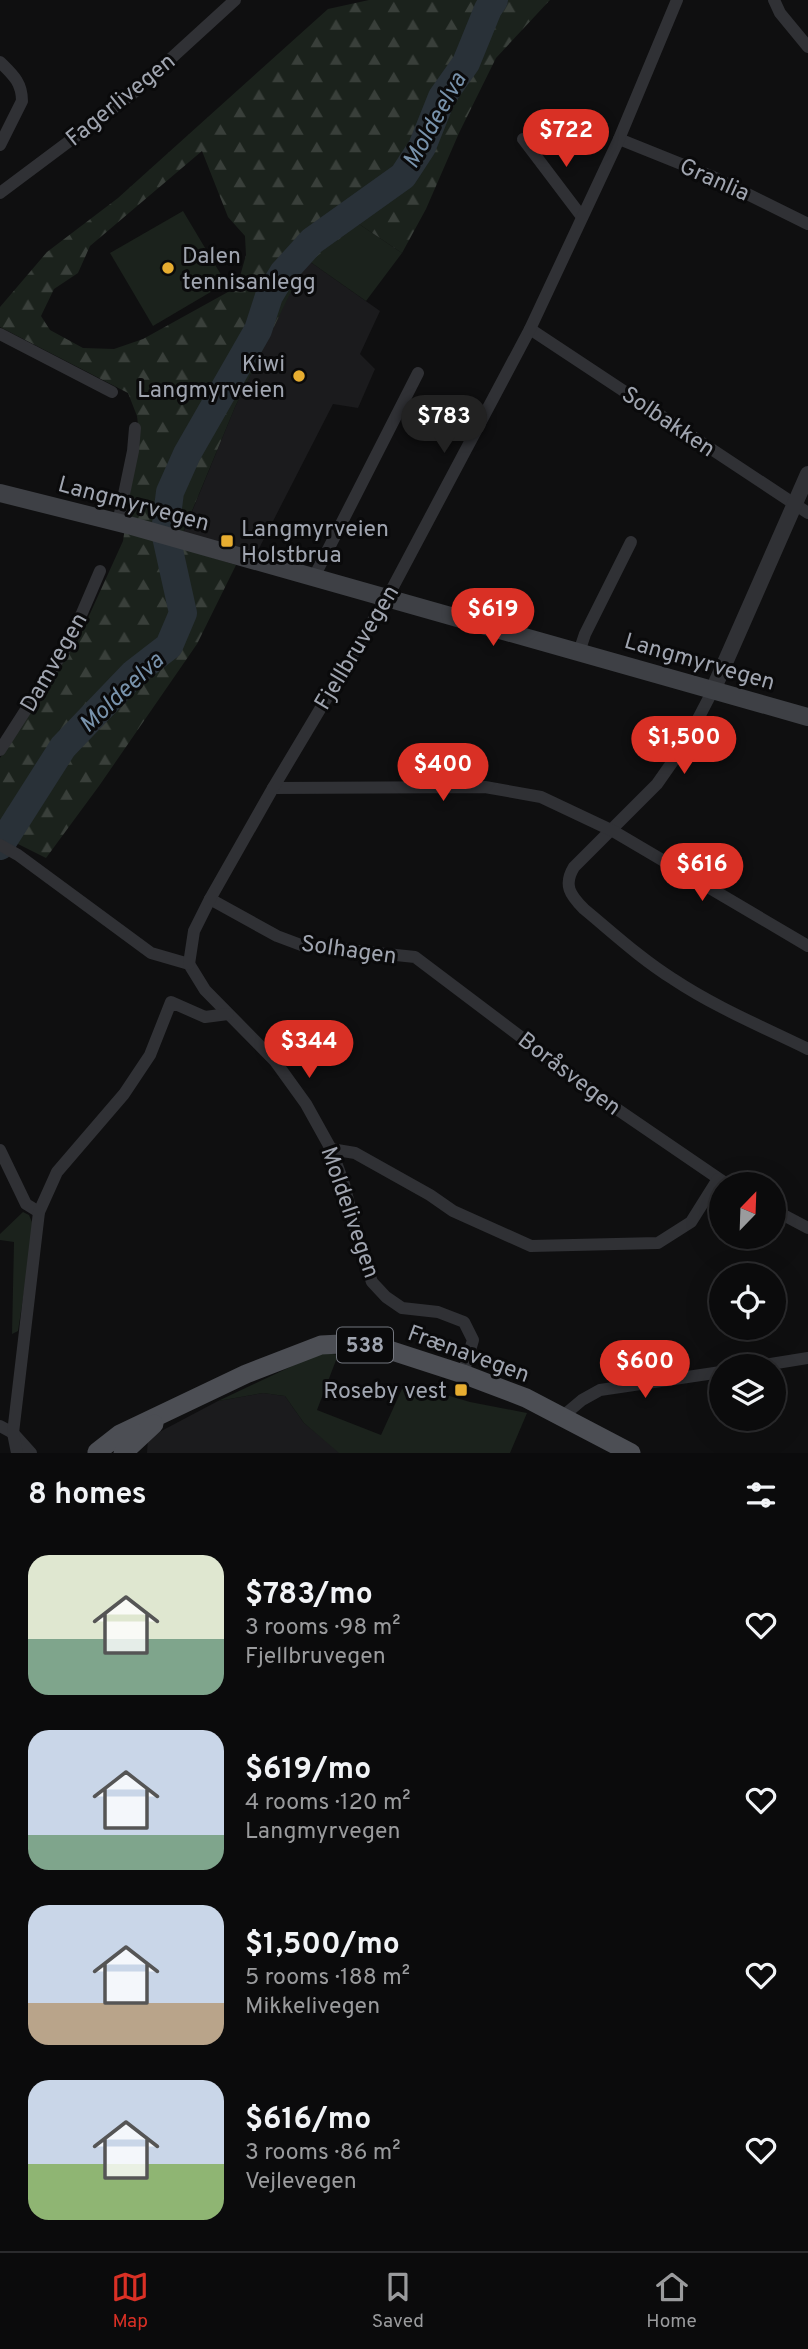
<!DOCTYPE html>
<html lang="en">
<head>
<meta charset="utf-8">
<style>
	body { margin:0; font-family:Overpass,sans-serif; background:#19191a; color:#f1f3f6; height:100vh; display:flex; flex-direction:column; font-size:26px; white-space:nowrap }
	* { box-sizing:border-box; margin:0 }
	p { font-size:23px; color:#9a9b9d }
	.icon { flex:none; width:38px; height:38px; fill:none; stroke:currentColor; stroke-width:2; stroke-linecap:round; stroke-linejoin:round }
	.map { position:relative; height:1453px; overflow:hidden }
	.panel { display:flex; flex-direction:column; background:#0b0b0c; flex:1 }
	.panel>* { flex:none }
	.needle { width:46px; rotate:23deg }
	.fabs { position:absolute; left:709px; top:1172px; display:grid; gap:14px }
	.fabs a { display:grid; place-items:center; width:77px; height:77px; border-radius:50%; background:#0b0b0c; box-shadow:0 7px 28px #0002,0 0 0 2px #2b2b2d; font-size:35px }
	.price { position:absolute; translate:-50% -60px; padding:0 16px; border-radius:24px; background:#d93025; color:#fff; font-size:23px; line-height:46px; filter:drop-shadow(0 2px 4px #0008) }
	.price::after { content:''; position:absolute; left:50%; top:42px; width:21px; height:16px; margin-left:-10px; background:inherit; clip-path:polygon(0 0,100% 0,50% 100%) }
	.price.on { background:#222; color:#fff }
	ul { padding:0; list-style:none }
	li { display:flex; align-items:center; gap:21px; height:175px; padding:0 28px }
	li span { display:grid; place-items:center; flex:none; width:196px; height:140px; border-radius:21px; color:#555 }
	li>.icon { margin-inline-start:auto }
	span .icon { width:84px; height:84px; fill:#fffc; stroke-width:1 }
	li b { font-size:30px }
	h2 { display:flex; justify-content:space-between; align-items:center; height:84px; padding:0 28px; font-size:30px }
	.tab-bar { display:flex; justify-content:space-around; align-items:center; height:98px; border-top:2px solid #2b2b2d; background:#0b0b0c; font-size:19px; color:#9a9b9d }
	.tab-bar a { display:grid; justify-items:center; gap:4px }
	.tab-bar .on { color:#d93025 }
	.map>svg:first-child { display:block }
	.built { fill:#1b1b1d }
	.green { fill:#1b221c }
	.forest { fill:url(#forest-firs); fill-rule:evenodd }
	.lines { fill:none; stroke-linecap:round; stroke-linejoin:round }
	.river { stroke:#293138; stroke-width:28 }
	.minor { stroke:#303135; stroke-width:12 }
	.tertiary { stroke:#303135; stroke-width:16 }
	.secondary { stroke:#3e4045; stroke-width:18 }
	.primary { stroke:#4c4e54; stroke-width:19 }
	.poi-dot { fill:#e7ad30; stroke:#0a0a0b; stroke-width:2.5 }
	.labels { text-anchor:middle; stroke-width:6; stroke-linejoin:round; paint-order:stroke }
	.shield { fill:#0a0a0b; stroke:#73767e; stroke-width:2 }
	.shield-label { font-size:21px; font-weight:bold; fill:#a0a5b0 }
	.street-label { font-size:23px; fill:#a0a5b0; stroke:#0a0a0b }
	.poi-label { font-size:23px; fill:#a0a5b0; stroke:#0a0a0b; text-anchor:start }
	.water-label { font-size:24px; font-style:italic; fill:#7892ab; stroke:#0a0a0b }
</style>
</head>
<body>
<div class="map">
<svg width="808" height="1453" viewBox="0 0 808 1453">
	<defs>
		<pattern id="forest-firs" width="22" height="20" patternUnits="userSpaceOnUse" patternTransform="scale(1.75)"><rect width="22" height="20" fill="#1b221c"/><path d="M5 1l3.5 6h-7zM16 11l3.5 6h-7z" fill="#393f3a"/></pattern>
	</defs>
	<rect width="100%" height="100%" fill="#0f0f10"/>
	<g class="built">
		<polygon points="309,261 380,311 360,354 375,369 358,408 333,404 249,568 177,548 235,407 303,266"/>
		<polygon points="263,1393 285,1396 304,1423 341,1453 147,1453 148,1438 218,1401"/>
	</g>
	<g class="green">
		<polygon points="183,211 226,283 153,326 110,253"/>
		<polygon points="359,224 402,253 366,301 309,261"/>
		<polygon points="23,1212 29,1215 34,1227 18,1331 12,1334 14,1242 0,1240 0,1234"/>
		<polygon points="322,1352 338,1355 317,1410 381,1435 402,1389 423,1397 426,1389 470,1402 527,1413 510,1453 339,1453 304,1423 285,1396 263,1393 218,1401"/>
	</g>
	<path class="forest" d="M369,0h181l-54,58 -37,75 -33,76 -24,44 -43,-29 -56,43 -68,140 -58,140 59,18 -39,79 -98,142 -53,72 -46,-23v-77l78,-118 45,-99 16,-108 -2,-17 -9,-23 -128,-66v-20l47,-55 71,-54 210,-189zM202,151l26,66 17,19 1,19 -9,32 -94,52 -29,10 -31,-1 -33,-18 -9,-14 13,-27 24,-16 12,-27z"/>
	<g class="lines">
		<polyline class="river" points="0,846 63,747 134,673 169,646 183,613 165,532 170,492 187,454 258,330 269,296 283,273 312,241 403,176 422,147 442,97 466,63 488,9 494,0"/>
		<g class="minor">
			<polyline points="774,0 780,13 808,47"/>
			<path d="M0,62c12,12 22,20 22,39l-22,44"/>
			<polyline points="523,139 582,217"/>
			<polyline points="619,139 711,176 808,224"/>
			<polyline points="0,193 131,95 235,0"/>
			<polyline points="530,329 808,513"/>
			<polyline points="0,334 112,392"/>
			<polyline points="118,523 133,451 135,428"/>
			<polyline points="314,577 418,373"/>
			<polyline points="579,652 585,634 631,542"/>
			<path d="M713,690l-28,54 -28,40 -83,83c-11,18 -4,28 10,42 29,24 57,50 89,70 42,28 90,48 135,70"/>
			<polyline points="0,750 70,641 100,571"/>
			<polyline points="273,788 485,787 541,797 613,831 808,946"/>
			<polyline points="0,845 18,855 151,953 189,964 205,990 275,1061 306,1104 331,1149 344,1184 361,1251 372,1282 386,1297 402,1308 438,1312 464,1322 473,1340 463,1374"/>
			<polyline points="210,899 277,936 301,945 415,957 611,1105 728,1185"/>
			<polyline points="189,964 194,931 210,899 273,788 393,587 530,329 619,139 677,0"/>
			<polyline points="331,1149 355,1153 430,1195 453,1211 531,1246 658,1243 691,1222 718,1179"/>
			<polyline points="0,1150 26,1204 39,1212"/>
			<polyline points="774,1210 808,1228"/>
			<polyline points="752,1367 808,1358"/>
			<polyline points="563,1416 582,1400 600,1390 721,1372"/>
			<polyline points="0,1426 13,1433 31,1453"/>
			<polyline points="17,1453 13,1433 39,1212 57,1172 124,1094 150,1055 171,1002 205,1017 228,1014"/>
		</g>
		<polyline class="tertiary" points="713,690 808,474"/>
		<polyline class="secondary" points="0,493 132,526 808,717"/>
		<g class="primary">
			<polyline points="97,1452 120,1434 246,1374 321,1345 360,1343 386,1349 463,1374 526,1398 631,1453"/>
			<polyline points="123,1453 154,1424"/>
		</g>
	</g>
	<g class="poi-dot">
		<circle cx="168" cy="268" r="7"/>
		<circle cx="299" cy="376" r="7"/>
		<rect x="220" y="534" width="14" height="14" rx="3.5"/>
		<rect x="454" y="1383" width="14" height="14" rx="3.5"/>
	</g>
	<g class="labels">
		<rect class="shield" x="337" y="1327.5" width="56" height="35" rx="5"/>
		<g class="shield-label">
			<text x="365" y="1352">538</text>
		</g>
		<g class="street-label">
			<text transform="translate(120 99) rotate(-39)" y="8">Fagerlivegen</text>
			<text transform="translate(715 179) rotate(24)" y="8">Granlia</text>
			<text transform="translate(669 421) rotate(34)" y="8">Solbakken</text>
			<text transform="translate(134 503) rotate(15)" y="8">Langmyrvegen</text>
			<text transform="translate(356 647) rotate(-59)" y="8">Fjellbruvegen</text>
			<text transform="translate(700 661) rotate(16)" y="8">Langmyrvegen</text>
			<text transform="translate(53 662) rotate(-60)" y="8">Damvegen</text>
			<text transform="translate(349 949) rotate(8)" y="8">Solhagen</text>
			<text transform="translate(570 1073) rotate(37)" y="8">Boråsvegen</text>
			<text transform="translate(351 1212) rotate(71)" y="8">Moldelivegen</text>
			<text transform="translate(469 1353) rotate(20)" y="8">Frænavegen</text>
		</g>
		<g class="poi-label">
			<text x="182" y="263">Dalen<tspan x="182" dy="26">tennisanlegg</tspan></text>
			<text x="285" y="371" text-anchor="end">Kiwi<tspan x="285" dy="26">Langmyrveien</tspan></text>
			<text x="241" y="536">Langmyrveien<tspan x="241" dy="26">Holstbrua</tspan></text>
			<text x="447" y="1398" text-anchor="end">Roseby vest</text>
		</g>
		<g class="water-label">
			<text transform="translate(434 120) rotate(-61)" y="8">Moldeelva</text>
			<text transform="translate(121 692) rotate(-43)" y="8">Moldeelva</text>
		</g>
	</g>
</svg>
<div class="fabs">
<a><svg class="needle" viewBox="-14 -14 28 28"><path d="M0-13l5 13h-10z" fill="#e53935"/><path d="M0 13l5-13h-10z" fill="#9a9b9d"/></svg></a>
<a><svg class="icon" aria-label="locate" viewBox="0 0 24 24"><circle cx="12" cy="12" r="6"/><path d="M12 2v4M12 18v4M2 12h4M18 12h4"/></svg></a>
<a><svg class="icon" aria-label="layers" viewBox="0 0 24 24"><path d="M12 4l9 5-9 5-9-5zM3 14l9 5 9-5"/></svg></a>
</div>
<b class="price" style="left:566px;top:169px">$722</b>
<b class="price on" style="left:444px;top:455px">$783</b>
<b class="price" style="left:493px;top:648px">$619</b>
<b class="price" style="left:684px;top:776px">$1,500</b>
<b class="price" style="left:443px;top:803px">$400</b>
<b class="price" style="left:702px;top:903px">$616</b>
<b class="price" style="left:309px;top:1080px">$344</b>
<b class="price" style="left:645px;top:1400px">$600</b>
</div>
<section class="panel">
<h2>8 homes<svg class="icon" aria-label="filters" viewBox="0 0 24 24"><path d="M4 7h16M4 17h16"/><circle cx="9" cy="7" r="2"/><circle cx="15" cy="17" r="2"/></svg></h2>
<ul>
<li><span style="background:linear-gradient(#dfe7d0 60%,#7fa58c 0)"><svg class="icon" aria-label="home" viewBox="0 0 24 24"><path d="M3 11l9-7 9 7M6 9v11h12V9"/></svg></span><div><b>$783/mo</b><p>3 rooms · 98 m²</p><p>Fjellbruvegen</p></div><svg class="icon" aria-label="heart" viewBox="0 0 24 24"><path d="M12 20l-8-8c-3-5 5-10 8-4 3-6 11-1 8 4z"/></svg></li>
<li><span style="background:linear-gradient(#c9d6e8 75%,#7fa58c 0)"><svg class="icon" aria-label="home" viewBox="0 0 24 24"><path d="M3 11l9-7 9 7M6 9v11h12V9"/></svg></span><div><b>$619/mo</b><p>4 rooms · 120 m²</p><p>Langmyrvegen</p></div><svg class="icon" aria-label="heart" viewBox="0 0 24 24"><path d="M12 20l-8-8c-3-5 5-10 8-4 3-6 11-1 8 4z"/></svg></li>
<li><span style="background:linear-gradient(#c9d6e8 70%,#b9a48a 0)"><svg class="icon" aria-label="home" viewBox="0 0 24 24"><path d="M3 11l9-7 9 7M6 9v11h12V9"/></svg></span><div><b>$1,500/mo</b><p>5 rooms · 188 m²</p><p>Mikkelivegen</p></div><svg class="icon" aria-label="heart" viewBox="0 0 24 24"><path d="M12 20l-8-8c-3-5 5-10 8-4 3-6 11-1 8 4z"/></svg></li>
<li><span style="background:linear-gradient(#c9d6e8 60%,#8fb573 0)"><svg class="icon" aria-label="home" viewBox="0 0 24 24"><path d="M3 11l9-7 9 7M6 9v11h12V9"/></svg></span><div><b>$616/mo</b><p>3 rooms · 86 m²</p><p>Vejlevegen</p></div><svg class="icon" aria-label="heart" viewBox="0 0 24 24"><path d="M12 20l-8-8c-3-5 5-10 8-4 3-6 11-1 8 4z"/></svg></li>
</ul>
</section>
<nav class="tab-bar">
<a class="on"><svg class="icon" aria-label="map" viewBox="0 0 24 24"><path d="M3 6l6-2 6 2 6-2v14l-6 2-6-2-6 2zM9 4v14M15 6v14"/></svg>Map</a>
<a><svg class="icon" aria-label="saved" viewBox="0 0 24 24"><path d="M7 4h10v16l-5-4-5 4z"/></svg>Saved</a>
<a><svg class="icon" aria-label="home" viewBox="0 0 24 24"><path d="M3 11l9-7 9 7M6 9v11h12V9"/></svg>Home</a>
</nav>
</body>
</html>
